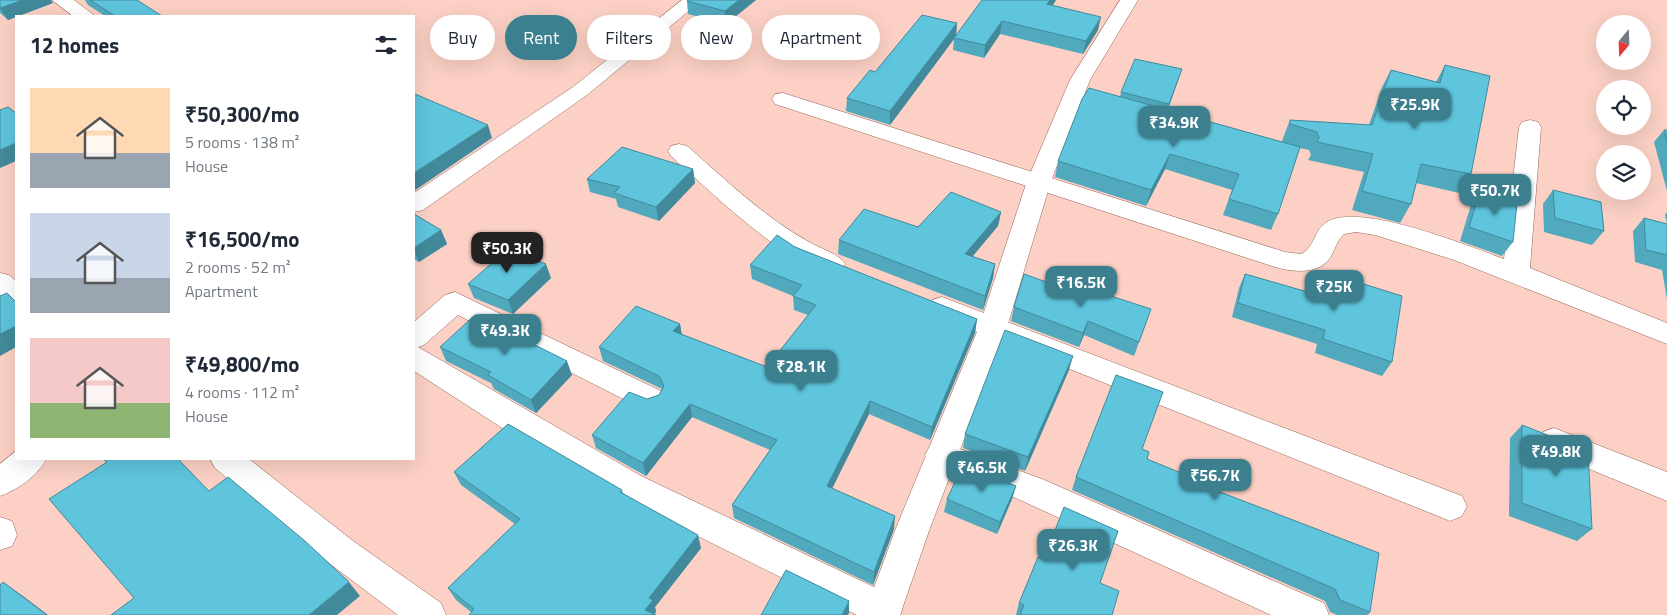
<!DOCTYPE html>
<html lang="en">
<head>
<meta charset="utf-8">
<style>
	body { margin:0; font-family:"Titillium Web",sans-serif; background:#f2f2f3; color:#1f2937; height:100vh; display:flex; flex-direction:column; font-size:19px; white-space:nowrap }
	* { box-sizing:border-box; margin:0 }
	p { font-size:16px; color:#747a83 }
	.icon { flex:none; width:28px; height:28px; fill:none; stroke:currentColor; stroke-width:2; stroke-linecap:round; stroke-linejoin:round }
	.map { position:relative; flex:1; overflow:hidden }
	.sheet { position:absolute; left:15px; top:15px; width:400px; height:445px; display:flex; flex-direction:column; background:#fff; border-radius:0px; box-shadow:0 5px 20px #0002 }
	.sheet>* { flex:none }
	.top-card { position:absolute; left:430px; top:15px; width:475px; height:45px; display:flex; gap:10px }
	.needle { width:32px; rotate:199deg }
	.fabs { position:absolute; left:1596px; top:15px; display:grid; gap:10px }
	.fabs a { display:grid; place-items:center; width:55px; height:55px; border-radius:50%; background:#fff; box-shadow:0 5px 20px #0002; font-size:25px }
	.price { position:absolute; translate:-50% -42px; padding:0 11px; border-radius:10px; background:#3c7f8f; color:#fff; font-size:16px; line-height:32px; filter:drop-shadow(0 1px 2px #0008) }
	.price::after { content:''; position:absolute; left:50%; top:30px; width:15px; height:11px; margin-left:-8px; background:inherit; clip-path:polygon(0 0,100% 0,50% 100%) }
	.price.current { background:#222; color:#fff }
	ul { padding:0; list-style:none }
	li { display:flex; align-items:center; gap:15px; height:125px; padding:0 15px }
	li span { display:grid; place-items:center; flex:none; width:140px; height:100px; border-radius:0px; color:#555 }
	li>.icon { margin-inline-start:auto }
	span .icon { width:60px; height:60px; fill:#fffc; stroke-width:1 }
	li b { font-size:21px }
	h2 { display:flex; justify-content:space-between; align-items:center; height:60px; padding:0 15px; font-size:21px }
	.tag { padding:0 18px; border-radius:22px; background:#fff; box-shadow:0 5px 20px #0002; font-size:18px; line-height:45px }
	.tag.current { background:#3c7f8f; color:#fff }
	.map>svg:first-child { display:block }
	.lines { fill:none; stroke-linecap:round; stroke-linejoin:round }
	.minor-casing { stroke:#96665a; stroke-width:1 }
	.tertiary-casing { stroke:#96665a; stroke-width:1 }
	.minor { fill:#fff; fill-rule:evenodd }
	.tertiary { fill:#fff; fill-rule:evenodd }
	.wall { fill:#51a9be }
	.shaded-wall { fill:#428a9b }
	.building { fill:#5ec5dd; stroke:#428a9b }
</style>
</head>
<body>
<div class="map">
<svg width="1667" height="615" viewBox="0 0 1667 615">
	<rect width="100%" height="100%" fill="#fcd0c4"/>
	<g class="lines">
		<g class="minor-casing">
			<g id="minor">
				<polygon points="52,0 74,0 95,16 73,16"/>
				<polygon points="682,0 702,0 587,95 423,210 414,212 414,193 573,87"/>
				<path d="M783,93l502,159 16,2c14,-6 13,-25 26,-32 33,-20 141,24 177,37l15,-132 3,-5 8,-2 8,2 3,5 -11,141 137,55v21l-213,-84 -79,-25 -19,-3 -12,2c-7,6 -9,16 -14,24 -12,17 -37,14 -55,9l-500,-163 -3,-5 3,-5z"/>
				<path d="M679,144l8,2c39,34 77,71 122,96 12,7 29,11 36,22l-4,6c-41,12 -139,-87 -170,-114l-3,-5 3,-5z"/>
				<polygon points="0,273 9,275 16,281 16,305 6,302 0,296"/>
				<polygon points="455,292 661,391 665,399 661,407 650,411 639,407 458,315 424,345 418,347 641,476 897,598 902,610 900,615 857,615 617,496 510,433 414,371 414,322 445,295"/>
				<polygon points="942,297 1462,496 1467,506 1462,516 1450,521 1438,516 932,314 928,307 932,300"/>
				<polygon points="1554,428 1667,472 1667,501 1543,450 1538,441 1543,432"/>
				<polygon points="941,442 1042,479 1324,603 1329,615 1271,615 1018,499 930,464 925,455 930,446"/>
				<path d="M16,451v8h30c-8,17 -29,31 -46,37v-32z"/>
				<polygon points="210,459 249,459 353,541 441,603 446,615 398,615 329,563 215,468"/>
				<polygon points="0,517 12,521 17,535 12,546 0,550"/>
			</g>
		</g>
		<g class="tertiary-casing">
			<polygon id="tertiary" points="1120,0 1138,0 1090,80 1051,181 1007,327 930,528 900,615 864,615 896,528 979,327 1027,181 1070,80"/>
		</g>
		<use href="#minor" class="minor"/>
		<use href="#tertiary" class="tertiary"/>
	</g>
	<g class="wall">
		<polygon points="0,0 53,3 8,20 0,13"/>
		<polygon points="85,0 137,0 162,16 105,16 88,5"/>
		<polygon points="756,0 726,24 688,14 687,1"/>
		<polygon points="1056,0 1052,6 1098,30 1083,54 1000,34 984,58 953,50 954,39 890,125 846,111 847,98 875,72 957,23 956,35"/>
		<polygon points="1445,65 1471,174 1459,193 1416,183 1411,204 1400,223 1352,210 1364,172 1308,160 1311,155 1309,150 1300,148 1278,214 1271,230 1223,215 1232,190 1165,169 1146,206 1055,177 1058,161 1120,97 1121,92 1182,69 1168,110 1282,142 1283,138 1290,120 1369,125 1382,87 1391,70 1436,82"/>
		<polygon points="1664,130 1667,130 1667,191 1654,142"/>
		<polygon points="693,169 695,183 659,221 618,207 616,199 590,192 587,179"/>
		<polygon points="1553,190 1604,231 1592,245 1544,232 1543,204"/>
		<polygon points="1480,191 1513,242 1502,256 1460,241 1471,205"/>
		<polygon points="1001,212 998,226 972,256 995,264 993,278 983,310 838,254 839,240"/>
		<polygon points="1667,212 1667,299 1662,270 1635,262 1633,231 1644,218 1667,224 1665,215"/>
		<polygon points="414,214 441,230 447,244 419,262 414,259"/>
		<polygon points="795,247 977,319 975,333 930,440 869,414 832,488 894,529 873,585 734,518 732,505 770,450 692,417 646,476 596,448 592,435 647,399 659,395 662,389 603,361 599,347 680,324 682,335 767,367 808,315 794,310 793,296 752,279 750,265"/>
		<polygon points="1245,274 1328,298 1330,290 1338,276 1392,362 1382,376 1315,353 1317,344 1232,317 1239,288"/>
		<polygon points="551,278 513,314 474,298 468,284"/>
		<polygon points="1080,294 1151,309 1134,356 1084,335 1079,347 1011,321 1014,307"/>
		<polygon points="440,347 572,375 536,413 494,389 491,383 446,361"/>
		<polygon points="1069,370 1025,471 963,448 965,434"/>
		<polygon points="1522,425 1592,529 1577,541 1509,516 1510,438"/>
		<polygon points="1147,459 1207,487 1370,612 1368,615 1337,615 1330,612 1325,601 1072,490 1076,477"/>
		<polygon points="454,472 622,490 623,493 701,548 655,607 656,612 471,612 456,600 448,588 515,524 461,485"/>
		<polygon points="1016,486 1012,499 997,534 944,512 947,499"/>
		<polygon points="1100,583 1112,615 1016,615 1019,603"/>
	</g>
	<g class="shaded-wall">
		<polygon points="23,0 51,0 53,3 8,20 0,8"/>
		<polygon points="739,0 756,0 726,24 725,11"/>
		<polygon points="1050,0 1056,0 1045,17 1047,4"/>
		<polygon points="1101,17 1098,30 1083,54 1086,41"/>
		<polygon points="1002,21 1000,34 984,58 985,45"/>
		<polygon points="957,23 956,36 954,38 954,39 890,125 890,111"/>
		<polygon points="488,125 492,138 414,191 414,173"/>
		<polygon points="16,143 16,161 0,168 0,150"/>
		<polygon points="1170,154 1165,169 1146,206 1151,190"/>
		<polygon points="693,169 695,183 659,221 656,207"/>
		<polygon points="1001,212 998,226 963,268 965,254"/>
		<polygon points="441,230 447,244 419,262 414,250 414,248"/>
		<polygon points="546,264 551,278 513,314 508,300"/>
		<polygon points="995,264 993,278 983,310 985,296"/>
		<polygon points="977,319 975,333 930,440 932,427"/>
		<polygon points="1088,321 1084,335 1079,347 1083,333"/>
		<polygon points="680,324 682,337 673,331"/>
		<polygon points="16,326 16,347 0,356 0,334"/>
		<polygon points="1073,356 1069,370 1025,471 1028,457"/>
		<polygon points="567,361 572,375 536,413 531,400"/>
		<polygon points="870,401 869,414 827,499 827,486"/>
		<polygon points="690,404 692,417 646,476 643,463"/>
		<polygon points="1016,486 1012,499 997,534 1000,522"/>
		<polygon points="895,516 894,529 873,585 874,572"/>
		<polygon points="698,535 701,548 655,607 656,612 654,615 645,610 649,598"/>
		<polygon points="3,582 23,596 48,615 47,615"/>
		<polygon points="349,582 360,596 337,615 309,615"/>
		<polygon points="849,601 849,613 848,615 842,615"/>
	</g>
	<g class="building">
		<polygon points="0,0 23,0 0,8"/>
		<polygon points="90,0 137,0 162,16 115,16"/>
		<polygon points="688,0 739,0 725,11 687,1"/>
		<polygon points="982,0 1050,0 1047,4 1101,17 1086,41 1002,21 985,45 954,38"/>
		<polygon points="922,15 957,23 890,111 847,98 870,70 875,72"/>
		<polygon points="1135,59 1182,69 1169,104 1121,92"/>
		<polygon points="1445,65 1490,76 1471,174 1421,164 1411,204 1362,191 1373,154 1317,142 1319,138 1317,132 1290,124 1290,120 1372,125 1391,70 1440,83"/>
		<polygon points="1089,88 1300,147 1278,214 1229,199 1239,174 1170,154 1151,190 1058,161 1082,99"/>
		<polygon points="414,94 415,94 488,125 414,173"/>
		<polygon points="8,107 16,113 16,143 0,150 0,110"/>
		<polygon points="1664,130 1667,130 1667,141"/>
		<polygon points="622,147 693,169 656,207 614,193 620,187 587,179"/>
		<polygon points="1553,190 1601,202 1604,231 1555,218"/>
		<polygon points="1480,191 1517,203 1513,242 1469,227"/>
		<polygon points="951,192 1001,212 965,254 995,264 985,296 839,240 864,209 918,227"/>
		<polygon points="414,214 441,230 414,248"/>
		<polygon points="1644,218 1667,224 1667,255 1646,250"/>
		<polygon points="777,235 795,247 977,319 932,427 870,401 827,486 895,516 874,572 732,505 777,440 690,404 643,463 592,435 629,392 647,399 659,395 664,386 659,376 599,347 636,306 680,324 673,331 767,367 816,305 793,296 802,285 750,265"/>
		<polygon points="508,249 546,264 508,300 468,284"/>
		<polygon points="1024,274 1080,294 1083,287 1151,309 1139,342 1088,321 1083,333 1014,307"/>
		<polygon points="1245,274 1332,299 1338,276 1402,296 1392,362 1323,339 1325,330 1238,303"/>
		<polygon points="7,293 16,302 16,326 0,334 0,296"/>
		<polygon points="475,315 567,361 531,400 488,375 491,372 440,347"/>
		<polygon points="1005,330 1073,356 1028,457 965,434"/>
		<polygon points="1116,375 1163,392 1142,449 1149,452 1147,459 1208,484 1207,487 1379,553 1370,612 1340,600 1335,589 1076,477"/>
		<polygon points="508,424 622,490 620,492 698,535 649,598 653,600 645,610 656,615 469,615 474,609 448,588 520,519 454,472"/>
		<polygon points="1522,425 1588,451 1592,529 1522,503"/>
		<polygon points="103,459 178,459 209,491 228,477 305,541 349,582 309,615 111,615 134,598 49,499 107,462"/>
		<polygon points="963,465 1016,486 1000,522 947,499"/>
		<polygon points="1064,507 1118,531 1100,583 1119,591 1112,615 1020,615 1024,605 1019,603 1038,557 1044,559"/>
		<polygon points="786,570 849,601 842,615 761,615"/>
		<polygon points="3,582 47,615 0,615 0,585"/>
	</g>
</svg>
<div class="fabs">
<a><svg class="needle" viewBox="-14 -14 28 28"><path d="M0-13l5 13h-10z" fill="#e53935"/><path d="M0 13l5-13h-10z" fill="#747a83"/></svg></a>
<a><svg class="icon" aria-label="locate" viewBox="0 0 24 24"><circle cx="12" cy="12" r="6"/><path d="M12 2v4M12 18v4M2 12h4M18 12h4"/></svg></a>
<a><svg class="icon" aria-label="layers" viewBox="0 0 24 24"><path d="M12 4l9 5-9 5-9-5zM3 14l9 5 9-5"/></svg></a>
</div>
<b class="price" style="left:1415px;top:130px">₹25.9K</b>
<b class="price" style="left:1174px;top:148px">₹34.9K</b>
<b class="price" style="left:1495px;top:216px">₹50.7K</b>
<b class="price current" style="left:507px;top:274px">₹50.3K</b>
<b class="price" style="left:1081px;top:308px">₹16.5K</b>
<b class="price" style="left:1334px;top:312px">₹25K</b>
<b class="price" style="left:505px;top:356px">₹49.3K</b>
<b class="price" style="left:801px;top:392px">₹28.1K</b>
<b class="price" style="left:1556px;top:477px">₹49.8K</b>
<b class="price" style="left:982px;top:493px">₹46.5K</b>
<b class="price" style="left:1215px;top:501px">₹56.7K</b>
<b class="price" style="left:1073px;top:571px">₹26.3K</b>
<div class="top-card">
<a class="tag">Buy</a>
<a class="tag current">Rent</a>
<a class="tag">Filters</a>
<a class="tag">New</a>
<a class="tag">Apartment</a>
</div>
<section class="sheet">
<h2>12 homes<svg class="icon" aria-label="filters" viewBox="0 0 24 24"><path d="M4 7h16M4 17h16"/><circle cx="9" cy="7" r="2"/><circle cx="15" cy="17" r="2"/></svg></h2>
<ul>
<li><span style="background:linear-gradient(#ffd9b3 65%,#9aa5b1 0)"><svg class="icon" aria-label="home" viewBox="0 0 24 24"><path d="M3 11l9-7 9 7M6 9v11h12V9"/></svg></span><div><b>₹50,300/mo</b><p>5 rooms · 138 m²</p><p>House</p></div></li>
<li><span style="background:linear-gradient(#c9d6e8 65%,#9aa5b1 0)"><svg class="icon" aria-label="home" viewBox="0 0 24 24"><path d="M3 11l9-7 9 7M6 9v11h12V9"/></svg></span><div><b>₹16,500/mo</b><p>2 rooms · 52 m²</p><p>Apartment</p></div></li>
<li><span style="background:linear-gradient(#f6c9c9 65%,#8fb573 0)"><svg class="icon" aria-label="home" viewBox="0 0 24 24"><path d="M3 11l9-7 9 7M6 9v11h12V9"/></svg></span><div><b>₹49,800/mo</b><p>4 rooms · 112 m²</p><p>House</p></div></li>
</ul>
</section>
</div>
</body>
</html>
